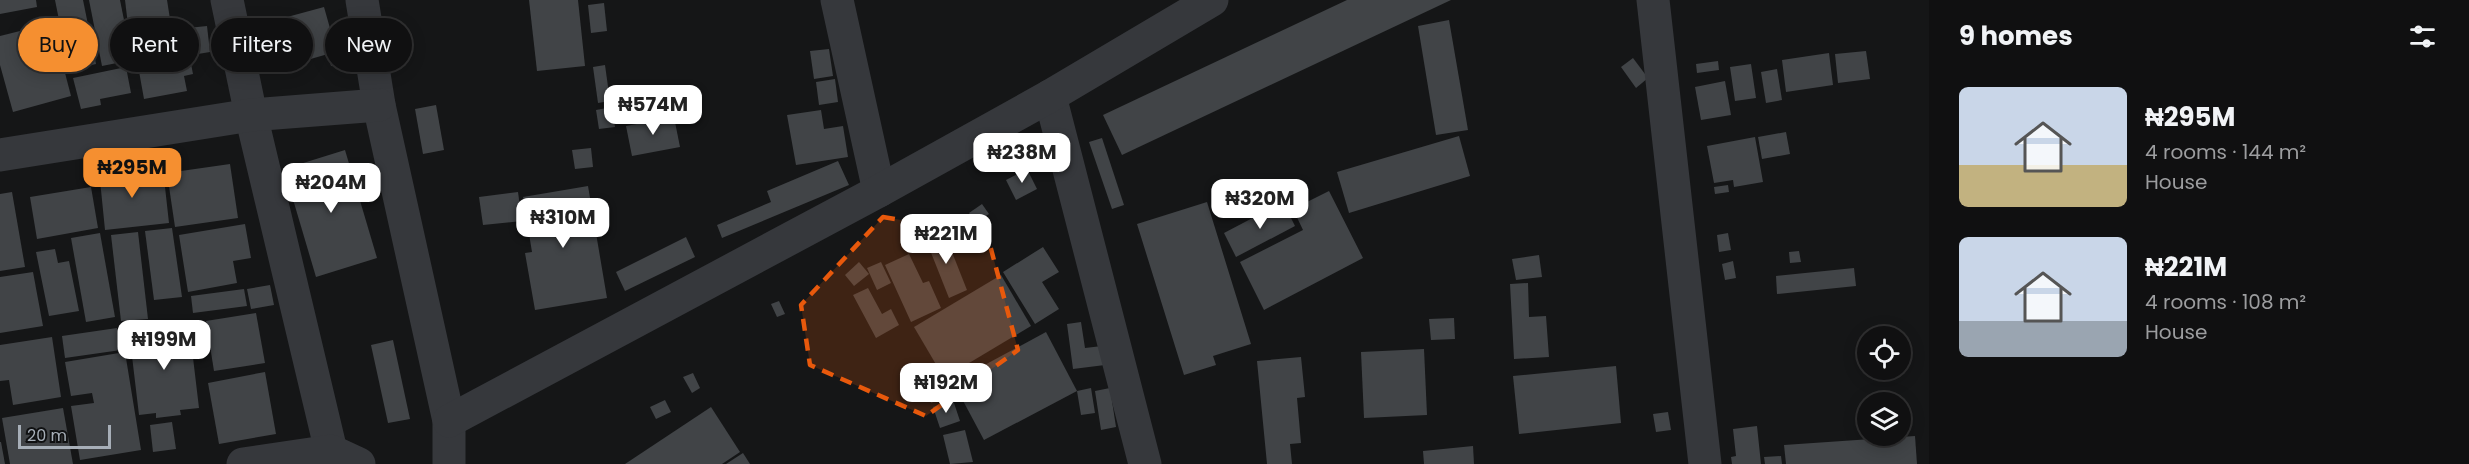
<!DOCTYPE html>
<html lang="en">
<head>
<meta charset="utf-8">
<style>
	body { margin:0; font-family:Poppins,sans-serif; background:#1e1e1f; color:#f1f3f6; height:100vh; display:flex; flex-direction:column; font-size:22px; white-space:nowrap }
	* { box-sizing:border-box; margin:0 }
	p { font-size:20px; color:#9c9d9f }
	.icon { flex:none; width:33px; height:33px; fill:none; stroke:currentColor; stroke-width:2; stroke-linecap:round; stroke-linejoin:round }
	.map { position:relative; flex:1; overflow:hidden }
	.details { display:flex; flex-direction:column; background:#101011; width:540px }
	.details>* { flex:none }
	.top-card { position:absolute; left:18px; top:18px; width:570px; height:54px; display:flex; gap:12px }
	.fabs { position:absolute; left:1857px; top:326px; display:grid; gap:12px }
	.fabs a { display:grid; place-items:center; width:54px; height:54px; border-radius:50%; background:#101011; box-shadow:0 3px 15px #0003,0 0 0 2px #303031; font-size:30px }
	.scale { position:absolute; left:18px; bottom:15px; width:93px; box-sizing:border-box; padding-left:6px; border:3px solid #a7afb8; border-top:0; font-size:16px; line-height:21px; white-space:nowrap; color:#a7afb8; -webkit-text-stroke:4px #101112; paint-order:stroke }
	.price { position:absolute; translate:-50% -51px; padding:0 14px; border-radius:12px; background:#fff; color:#222; font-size:20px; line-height:39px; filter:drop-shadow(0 2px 3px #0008) }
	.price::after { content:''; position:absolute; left:50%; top:36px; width:18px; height:14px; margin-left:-9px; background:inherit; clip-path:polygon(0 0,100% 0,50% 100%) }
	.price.active { background:#f58f30; color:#111 }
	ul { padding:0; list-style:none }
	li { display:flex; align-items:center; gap:18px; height:150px; padding:0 30px }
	li span { display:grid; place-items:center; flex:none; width:168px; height:120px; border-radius:9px; color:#555 }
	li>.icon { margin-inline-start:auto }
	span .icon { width:72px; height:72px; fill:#fffc; stroke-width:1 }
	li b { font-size:26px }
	h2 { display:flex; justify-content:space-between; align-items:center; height:72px; padding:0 30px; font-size:26px }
	.tag { padding:0 21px; border-radius:27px; background:#101011; box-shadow:0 3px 15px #0003,0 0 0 2px #303031; font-size:21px; line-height:54px }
	.tag.active { background:#f58f30; color:#111 }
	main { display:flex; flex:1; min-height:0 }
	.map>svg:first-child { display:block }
	.building { fill:#414447 }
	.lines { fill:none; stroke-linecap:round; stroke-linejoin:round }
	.minor { stroke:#36383c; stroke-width:33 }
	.marked { fill:#e8590c; fill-opacity:0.2; stroke:#e8590c; stroke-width:4.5; stroke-dasharray:12 8; stroke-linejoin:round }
</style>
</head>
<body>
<main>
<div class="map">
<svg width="1929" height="464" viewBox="0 0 1929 464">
	<rect width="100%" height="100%" fill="#151617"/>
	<g class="building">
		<polygon points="0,0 36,0 37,7 0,14"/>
		<polygon points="55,0 83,0 96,64 69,70"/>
		<polygon points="89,0 120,0 132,60 102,66"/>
		<polygon points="125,0 167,0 170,19 128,25"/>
		<polygon points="529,0 578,0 585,66 537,71"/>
		<polygon points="1347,0 1451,0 1122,155 1103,115"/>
		<polygon points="604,3 607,31 591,33 588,5"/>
		<polygon points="324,7 335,46 343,43 348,61 331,66 328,54 262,73 250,27"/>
		<polygon points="182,18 193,74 184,76 187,91 144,99 131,27"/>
		<polygon points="1449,20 1468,130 1436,135 1418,26"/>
		<polygon points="52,23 71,96 13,112 0,65 0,36"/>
		<polygon points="207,26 210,52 192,55 188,28"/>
		<polygon points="829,49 833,76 814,79 810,51"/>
		<polygon points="1866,51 1870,79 1838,83 1835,54"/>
		<polygon points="1829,53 1833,85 1786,92 1782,60"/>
		<polygon points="1633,58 1648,78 1636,88 1621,67"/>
		<polygon points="1718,61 1719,70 1697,73 1696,64"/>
		<polygon points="1751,64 1756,98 1735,101 1730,67"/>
		<polygon points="605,65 610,101 598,103 593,67"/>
		<polygon points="126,67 131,93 100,99 101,105 81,109 73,78"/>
		<polygon points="1777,69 1782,100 1766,103 1761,72"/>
		<polygon points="835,79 838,102 819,105 816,82"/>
		<polygon points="1725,81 1731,115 1701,120 1695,87"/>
		<polygon points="436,105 444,150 423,154 415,109"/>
		<polygon points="612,107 615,127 599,129 596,110"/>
		<polygon points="821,110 824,129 843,126 848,157 796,165 787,115"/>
		<polygon points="674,117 680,147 632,156 626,126"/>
		<polygon points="1786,132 1790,154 1762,159 1758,137"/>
		<polygon points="1459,136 1470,176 1349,213 1337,172"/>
		<polygon points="1755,137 1763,182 1734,187 1733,180 1714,183 1707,146"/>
		<polygon points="1102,138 1124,205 1112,209 1089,142"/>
		<polygon points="591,148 593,167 575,169 572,150"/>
		<polygon points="345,150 377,258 316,277 284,169"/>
		<polygon points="838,161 849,185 722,238 717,225 771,202 767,191"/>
		<polygon points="230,164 238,218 175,227 167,173"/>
		<polygon points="145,166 146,180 164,178 169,223 105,230 99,170"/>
		<polygon points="1027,169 1037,189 1016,200 1006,180"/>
		<polygon points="1728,185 1729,192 1715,194 1714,187"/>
		<polygon points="588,186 607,298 535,310 525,253 532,252 523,197"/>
		<polygon points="91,187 98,228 37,239 30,197"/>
		<polygon points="1329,191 1363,258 1264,310 1240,262 1303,230 1293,209"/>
		<polygon points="12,192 25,267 0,271 0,194"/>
		<polygon points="518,192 522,221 483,225 479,197"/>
		<polygon points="1207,202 1251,344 1213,356 1216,365 1184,375 1137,224"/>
		<polygon points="1283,202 1295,226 1236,257 1224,233"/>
		<polygon points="982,204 989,214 976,222 969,213"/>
		<polygon points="245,224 251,258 233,261 237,283 188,292 179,235"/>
		<polygon points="172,228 182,297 154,300 145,231"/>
		<polygon points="138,232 148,319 121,321 111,235"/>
		<polygon points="944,232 967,290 949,298 926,240"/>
		<polygon points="100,233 115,317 86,322 71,238"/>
		<polygon points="1728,233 1731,250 1719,252 1717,235"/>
		<polygon points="686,237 695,257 625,291 616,272"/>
		<polygon points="1043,247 1059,272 1042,282 1059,309 1035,324 1003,272"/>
		<polygon points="55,249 58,263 69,261 79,311 49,316 36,252"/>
		<polygon points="1799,251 1801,262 1790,263 1789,252"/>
		<polygon points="909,254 923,283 929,281 941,308 911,322 885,265"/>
		<polygon points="1539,255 1542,277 1516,280 1512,259"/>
		<polygon points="1733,261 1736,278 1725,280 1722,264"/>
		<polygon points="859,262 869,274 854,286 845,275"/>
		<polygon points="881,262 891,283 877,290 867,268"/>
		<polygon points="1854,268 1856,286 1777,294 1776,276"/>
		<polygon points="33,272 43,326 0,333 0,277"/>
		<polygon points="1001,275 1031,326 944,378 914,327"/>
		<polygon points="1528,283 1529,317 1546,316 1549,357 1514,359 1510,284"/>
		<polygon points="270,285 274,305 251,309 247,289"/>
		<polygon points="868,288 882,314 891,309 899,325 876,338 853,295"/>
		<polygon points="244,289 247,306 193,313 191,296"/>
		<polygon points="779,301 785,314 777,317 771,304"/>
		<polygon points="256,313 265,363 214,371 206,321"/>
		<polygon points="1454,318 1455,339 1431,340 1429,319"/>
		<polygon points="1081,322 1085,348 1102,346 1105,365 1073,369 1067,324"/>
		<polygon points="189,324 199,408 180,410 181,415 156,418 156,413 139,415 129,331"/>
		<polygon points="117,328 121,350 65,358 62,336"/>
		<polygon points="1046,332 1077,391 984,440 953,382"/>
		<polygon points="52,337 61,397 13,405 9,380 0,381 0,345"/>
		<polygon points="393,340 410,419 388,423 371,345"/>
		<polygon points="1424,349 1427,415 1364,418 1361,352"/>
		<polygon points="125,352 141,450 80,460 71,406 94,403 92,393 71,396 65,362"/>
		<polygon points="1301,357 1305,397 1297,398 1301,443 1290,444 1292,464 1267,464 1257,361"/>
		<polygon points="1616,366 1621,423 1519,434 1513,376"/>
		<polygon points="265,372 276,434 219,444 208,383"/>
		<polygon points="693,373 700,388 692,393 683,377"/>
		<polygon points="945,387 949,396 931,403 928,393"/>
		<polygon points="1091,388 1095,413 1081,415 1077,391"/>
		<polygon points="1110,388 1116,427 1101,430 1095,391"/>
		<polygon points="665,400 671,412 656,419 650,407"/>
		<polygon points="953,400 960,421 940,428 933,407"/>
		<polygon points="711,407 740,452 722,464 625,464"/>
		<polygon points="63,408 73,464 10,464 2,418"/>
		<polygon points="1668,412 1671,430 1656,432 1653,414"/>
		<polygon points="172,422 176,449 153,452 150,425"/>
		<polygon points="1757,426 1761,464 1732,464 1731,457 1736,456 1733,429"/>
		<polygon points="965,430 973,462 950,464 943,435"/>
		<polygon points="1915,436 1917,464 1786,464 1784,445"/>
		<polygon points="0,442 1,442 5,464 0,464"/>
		<polygon points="1473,446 1474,464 1424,464 1423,451"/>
		<polygon points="743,453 750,464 726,464"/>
		<polygon points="1781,456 1782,464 1765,464 1764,457"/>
	</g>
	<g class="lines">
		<g class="minor">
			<polyline points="227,0 251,115 331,451"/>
			<polyline points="362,0 379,105 449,421 449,464"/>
			<polyline points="837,0 879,191"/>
			<polyline points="1653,0 1705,464"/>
			<polyline points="1050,96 1145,464"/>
			<polyline points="0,155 251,115 379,105"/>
			<polyline points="449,421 879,191 1050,96 1212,0"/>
			<polyline points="243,464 331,451 359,464"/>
		</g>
	</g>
	<path class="marked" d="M883,217l104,17 31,116 -92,66 -116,-51 -9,-60z"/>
</svg>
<div class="fabs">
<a><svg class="icon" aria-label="locate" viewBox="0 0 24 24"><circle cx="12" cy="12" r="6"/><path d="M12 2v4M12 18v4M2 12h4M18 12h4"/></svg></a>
<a><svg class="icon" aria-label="layers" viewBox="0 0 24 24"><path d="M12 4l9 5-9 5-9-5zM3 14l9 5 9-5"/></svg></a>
</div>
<div class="scale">20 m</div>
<b class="price" style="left:653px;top:136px">₦574M</b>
<b class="price" style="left:1022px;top:184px">₦238M</b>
<b class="price active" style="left:132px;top:199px">₦295M</b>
<b class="price" style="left:331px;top:214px">₦204M</b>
<b class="price" style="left:1260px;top:230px">₦320M</b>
<b class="price" style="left:563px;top:249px">₦310M</b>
<b class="price" style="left:946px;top:265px">₦221M</b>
<b class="price" style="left:164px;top:371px">₦199M</b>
<b class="price" style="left:946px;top:414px">₦192M</b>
<div class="top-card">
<a class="tag active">Buy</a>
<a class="tag">Rent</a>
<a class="tag">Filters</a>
<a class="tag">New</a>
</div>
</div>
<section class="details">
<h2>9 homes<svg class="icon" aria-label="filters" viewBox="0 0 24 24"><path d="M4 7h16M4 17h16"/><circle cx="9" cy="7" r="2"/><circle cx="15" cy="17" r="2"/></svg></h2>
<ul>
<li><span style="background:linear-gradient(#c9d6e8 65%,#c2b280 0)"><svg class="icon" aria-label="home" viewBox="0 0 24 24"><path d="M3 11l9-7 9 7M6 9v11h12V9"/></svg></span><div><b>₦295M</b><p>4 rooms · 144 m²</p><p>House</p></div></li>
<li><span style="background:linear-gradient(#c9d6e8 70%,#9aa5b1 0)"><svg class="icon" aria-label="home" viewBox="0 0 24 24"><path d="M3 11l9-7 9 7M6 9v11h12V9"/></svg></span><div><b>₦221M</b><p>4 rooms · 108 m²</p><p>House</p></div></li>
</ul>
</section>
</main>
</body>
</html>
